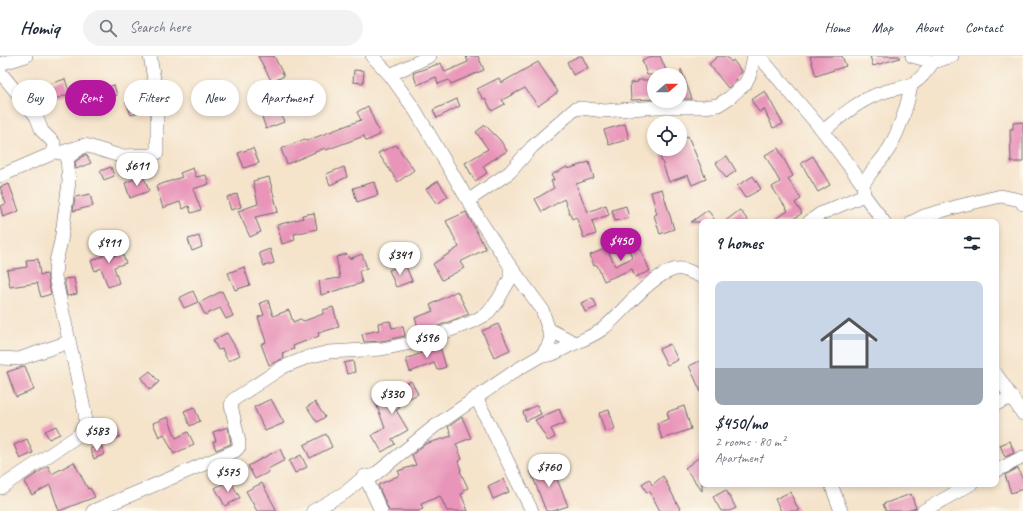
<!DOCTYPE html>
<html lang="en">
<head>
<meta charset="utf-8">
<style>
	body { margin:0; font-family:Caveat,sans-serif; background:#f2f2f3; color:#1f2937; height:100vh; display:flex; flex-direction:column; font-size:15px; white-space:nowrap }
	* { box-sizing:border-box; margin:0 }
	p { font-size:13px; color:#747a83 }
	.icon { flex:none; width:22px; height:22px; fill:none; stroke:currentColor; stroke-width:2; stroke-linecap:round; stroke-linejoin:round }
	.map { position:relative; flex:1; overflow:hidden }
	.panel { position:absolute; left:699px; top:163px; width:300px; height:268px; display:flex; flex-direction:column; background:#fff; border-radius:8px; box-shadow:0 2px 6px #0003 }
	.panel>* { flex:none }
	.top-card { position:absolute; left:12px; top:24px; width:380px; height:36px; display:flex; gap:8px }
	.needle { width:26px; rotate:70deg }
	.fabs { position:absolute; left:647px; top:12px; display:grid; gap:8px }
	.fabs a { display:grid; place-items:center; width:40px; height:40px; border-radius:50%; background:#fff; box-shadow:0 2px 6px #0003; font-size:20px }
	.price { position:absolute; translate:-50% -34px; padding:0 9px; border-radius:14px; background:#fff; color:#222; font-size:13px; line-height:26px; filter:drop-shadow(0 1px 2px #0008) }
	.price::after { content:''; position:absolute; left:50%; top:24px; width:12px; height:9px; margin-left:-6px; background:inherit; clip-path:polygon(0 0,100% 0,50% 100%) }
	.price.selected { background:#b5179e; color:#fff }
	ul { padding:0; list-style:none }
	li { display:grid; align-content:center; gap:8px; height:212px; padding:0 16px }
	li+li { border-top:1px solid #e0e1e3 }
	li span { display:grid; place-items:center; height:124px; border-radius:8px; color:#555 }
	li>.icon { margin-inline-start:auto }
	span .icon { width:72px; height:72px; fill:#fffc; stroke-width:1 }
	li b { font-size:17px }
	h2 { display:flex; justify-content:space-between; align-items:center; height:48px; padding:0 16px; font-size:17px }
	.chip { padding:0 14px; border-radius:18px; background:#fff; box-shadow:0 2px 6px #0003; font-size:14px; line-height:36px }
	.chip.selected { background:#b5179e; color:#fff }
	header { display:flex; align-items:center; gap:24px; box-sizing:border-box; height:56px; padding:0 20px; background:#fff; border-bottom:1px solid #e0e1e3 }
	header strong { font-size:19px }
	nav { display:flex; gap:22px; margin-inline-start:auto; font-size:14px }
	.search { width:280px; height:36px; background:#f2f2f3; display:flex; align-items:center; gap:10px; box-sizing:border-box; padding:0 14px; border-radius:22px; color:#747a83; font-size:15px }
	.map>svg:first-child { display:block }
	.building { fill:#e995b9 }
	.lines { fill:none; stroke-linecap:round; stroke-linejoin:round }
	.street-casing { stroke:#6c666d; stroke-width:14 }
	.street { stroke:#fff; stroke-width:13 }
</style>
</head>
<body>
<header>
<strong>Homiq</strong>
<div class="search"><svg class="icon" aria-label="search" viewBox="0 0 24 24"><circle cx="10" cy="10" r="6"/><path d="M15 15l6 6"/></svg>Search here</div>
<nav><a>Home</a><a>Map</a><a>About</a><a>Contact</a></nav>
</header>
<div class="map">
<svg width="1023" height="455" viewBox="0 0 1023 455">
	<rect width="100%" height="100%" fill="#fbf7ec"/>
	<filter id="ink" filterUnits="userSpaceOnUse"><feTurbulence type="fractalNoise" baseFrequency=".025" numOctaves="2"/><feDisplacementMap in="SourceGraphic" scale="8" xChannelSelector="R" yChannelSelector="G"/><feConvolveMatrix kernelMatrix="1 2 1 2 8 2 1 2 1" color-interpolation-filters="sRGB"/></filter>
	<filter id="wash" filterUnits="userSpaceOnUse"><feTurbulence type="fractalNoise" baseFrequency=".012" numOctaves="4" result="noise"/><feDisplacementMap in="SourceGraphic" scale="16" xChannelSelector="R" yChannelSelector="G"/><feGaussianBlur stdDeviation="0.9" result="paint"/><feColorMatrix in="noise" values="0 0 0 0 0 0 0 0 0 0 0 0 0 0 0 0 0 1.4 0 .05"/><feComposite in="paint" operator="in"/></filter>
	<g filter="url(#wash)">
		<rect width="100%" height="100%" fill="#f5e3ca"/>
		<g id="blocks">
			<g class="building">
				<polygon points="258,0 274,0 284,20 272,26"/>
				<polygon points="466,0 478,0 484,14 451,28 449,24 438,28 436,21 417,29 413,17 441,7 445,16 468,6"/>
				<polygon points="579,0 582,0 588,12 573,19 567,6"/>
				<polygon points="653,0 660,0 668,19 647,19 642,4"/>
				<polygon points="718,0 726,0 731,6 733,4 742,16 735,22 737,24 728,32 709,8"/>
				<polygon points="810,0 842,0 846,10 816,20"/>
				<polygon points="870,0 899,0 900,2 873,10"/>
				<polygon points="538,6 558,36 538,50 525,32 502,44 505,48 492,55 485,42 483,43 477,33 499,22 501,27"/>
				<polygon points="681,13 692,43 680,43"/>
				<polygon points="354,14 364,15 363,27 353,26"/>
				<polygon points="65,23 70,38 52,44 47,29"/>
				<polygon points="638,24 653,24 654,43 631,44 630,27 638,26"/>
				<polygon points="34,26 38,36 30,40 23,31"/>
				<polygon points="114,29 117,39 99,44 97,34"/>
				<polygon points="765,35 783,68 773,72 764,53 759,56 751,44"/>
				<polygon points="136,42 141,55 131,59 126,46"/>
				<polygon points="457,43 460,50 437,62 433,54"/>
				<polygon points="278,49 284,66 266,73 262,61 271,57 270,52"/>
				<polygon points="368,50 380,79 366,85 364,80 326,94 325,92 287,108 281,93 305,83 306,85 361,64 357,56"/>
				<polygon points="1023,66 1023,106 1011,106 1010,73 1013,73 1013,67"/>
				<polygon points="625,68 629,83 609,89 604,74"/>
				<polygon points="485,69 500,84 507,95 483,110 487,117 475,125 465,107 488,93 476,76"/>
				<polygon points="688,80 706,123 692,129 688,119 669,126 660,100 680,94 680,83"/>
				<polygon points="396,89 414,114 398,126 378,97"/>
				<polygon points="253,92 259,107 244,112 238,97"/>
				<polygon points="778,92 793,120 788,123 801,143 795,147 802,157 789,166 770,166 788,155 772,131 780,126 765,99"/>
				<polygon points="86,98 91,107 76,113 75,106"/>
				<polygon points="727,100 736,115 726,122 716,107"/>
				<polygon points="813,100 830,129 818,136 801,107"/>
				<polygon points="589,106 594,122 576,128 579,136 588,156 606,149 609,159 592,165 596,178 584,182 576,161 572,163 564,143 542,156 535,143 554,132 551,125 554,124 551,119 567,111 568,113"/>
				<polygon points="111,111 114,120 104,124 100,115"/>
				<polygon points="344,111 347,121 330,129 326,118"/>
				<polygon points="193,112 196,121 206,119 209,128 193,133 201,154 191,157 189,150 183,153 180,146 163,152 156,130 182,121 180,117"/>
				<polygon points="143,119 149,135 130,142 125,127"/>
				<polygon points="753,120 761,133 745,142 737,130"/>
				<polygon points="269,121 278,156 255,161 261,176 250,181 238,155 258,148 253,125"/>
				<polygon points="438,125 448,140 437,148 426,133"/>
				<polygon points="374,126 378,139 357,146 353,132"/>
				<polygon points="9,128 19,155 3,161 0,150 6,148 0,131"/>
				<polygon points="662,133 674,173 660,178 654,159 657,158 651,136"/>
				<polygon points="90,138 93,150 73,155 75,141"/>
				<polygon points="237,138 241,151 231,154 227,141"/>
				<polygon points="626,150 629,162 615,165 612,154"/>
				<polygon points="708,154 716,166 691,166"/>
				<polygon points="740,154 749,166 724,166"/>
				<polygon points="466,156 486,193 460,206 464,212 442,224 433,208 459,191 446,165"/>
				<polygon points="314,157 317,173 294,178 295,184 282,188 277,169 303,162 302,159"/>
				<polygon points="634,179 650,215 635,221 632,213 604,225 597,209 594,210 590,199 607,192 615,210 632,202 625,182"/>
				<polygon points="199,180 202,191 192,195 188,183"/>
				<polygon points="111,186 113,200 122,197 126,207 114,211 119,227 108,231 101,212 95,215 91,205 103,200 100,188"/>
				<polygon points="270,193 274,207 264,210 259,197"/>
				<polygon points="347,198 349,203 362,198 367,212 359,215 362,227 321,239 319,225 340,222 336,201"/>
				<polygon points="38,203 40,219 47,218 51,238 41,241 37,227 10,231 7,214 27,211 26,204"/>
				<polygon points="405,208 412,225 396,231 389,214"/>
				<polygon points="244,211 250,229 235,234 228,217"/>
				<polygon points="74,222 77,238 67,240 64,223"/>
				<polygon points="193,235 198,246 184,252 179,242"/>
				<polygon points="222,235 233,260 226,263 220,252 205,259 199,247"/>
				<polygon points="457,235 469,258 420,277 415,262 433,255 430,249"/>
				<polygon points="593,242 597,251 585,256 581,247"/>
				<polygon points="268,244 273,260 289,254 293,266 300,263 304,265 323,258 323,254 333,251 339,271 318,277 319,280 293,290 294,293 282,297 284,302 269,309 261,288 266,286 258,261 264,259 260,247"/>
				<polygon points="390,265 392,272 403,270 405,280 381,285 364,286 362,278 379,274 378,267"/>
				<polygon points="498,268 510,294 494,301 482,275"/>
				<polygon points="227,277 240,299 228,305 222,293 218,294 213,284"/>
				<polygon points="439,287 446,311 437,314 434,307 410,316 406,303 427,295 426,292"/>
				<polygon points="670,288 678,304 667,309 659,293"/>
				<polygon points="702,304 702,338 689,310"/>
				<polygon points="353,305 355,316 347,318 344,307"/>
				<polygon points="25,310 34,334 16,341 7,316"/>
				<polygon points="150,315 159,326 150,334 141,322"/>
				<polygon points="411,325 418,338 398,348 400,352 396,354 408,374 392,383 395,388 382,396 372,379 385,372 374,342 399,333 398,332"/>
				<polygon points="271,343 284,367 265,375 254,351"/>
				<polygon points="315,346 325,361 317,366 307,351"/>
				<polygon points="537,349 541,358 526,365 523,356"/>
				<polygon points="684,350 691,373 662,383 657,367 669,363 667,356"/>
				<polygon points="194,351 200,365 190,370 184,355"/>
				<polygon points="559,353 565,367 551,373 555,381 548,385 535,364"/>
				<polygon points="609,354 615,373 605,376 599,357"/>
				<polygon points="168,361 176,382 188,376 194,388 174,398 164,378 159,381 153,367"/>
				<polygon points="462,361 471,382 456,388 462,403 458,405 461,414 460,415 468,432 463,434 464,437 461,438 468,455 447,455 440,440 421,448 423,453 418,455 389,455 378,429 400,419 398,415 416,409 412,399 425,388 452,380 448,371"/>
				<polygon points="110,368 111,370 114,369 120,381 107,387 100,373"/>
				<polygon points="56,370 60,378 49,383 45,375"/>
				<polygon points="228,371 231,388 216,394 213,386 216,385 213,376"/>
				<polygon points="326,378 332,391 310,402 304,389"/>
				<polygon points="27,383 33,397 20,403 14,389"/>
				<polygon points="1010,385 1014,397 1005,401 1000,389"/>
				<polygon points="100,388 105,398 94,403 90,393"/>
				<polygon points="280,393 285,404 268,413 269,416 255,423 248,410"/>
				<polygon points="301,399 307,411 295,417 289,405"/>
				<polygon points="702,399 702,435 685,412"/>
				<polygon points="74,406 88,433 90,432 95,441 59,455 50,429 32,439 24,426 48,410 52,418"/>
				<polygon points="550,406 568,450 553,455 546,455 530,414"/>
				<polygon points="1018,412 1023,425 1023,433 1011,437 1005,419"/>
				<polygon points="663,420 681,455 660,455 650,436 647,437 642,428 649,423 652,429"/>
				<polygon points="503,423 509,436 493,443 488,430"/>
				<polygon points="230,424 240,442 225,450 215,432"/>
				<polygon points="262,427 277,455 257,455 246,435"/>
				<polygon points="726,434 736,452 730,455 721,455 713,441"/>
				<polygon points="790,436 799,455 781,455 775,443"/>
				<polygon points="911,438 916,452 907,455 886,455 883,448"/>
			</g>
		</g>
	</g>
	<g filter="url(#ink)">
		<use href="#blocks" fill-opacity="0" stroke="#6c666d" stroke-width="1"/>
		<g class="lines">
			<g class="street-casing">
				<g id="street">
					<polyline points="759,0 823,75 856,119 863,129 864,139 884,166"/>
					<polyline points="912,0 933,6 952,0"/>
					<polyline points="0,8 26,0"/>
					<polyline points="0,16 36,60 42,75 54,87 53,96 49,99 0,120"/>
					<polyline points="390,19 430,0"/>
					<path d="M823,75c15,-12 30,-26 48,-34 31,-15 40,-1 62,-35"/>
					<polyline points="53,94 59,97 85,89 120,100 152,99 157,97 157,41 150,0"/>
					<path d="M863,129c7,-14 19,-24 27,-38 10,-19 17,-39 21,-61"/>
					<polyline points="469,144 510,116 532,91 575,53 581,52 604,55 657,51 704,51 718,49 729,42 745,28 750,18 754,0"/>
					<polyline points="809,166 820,158 864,139"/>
					<polyline points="912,166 924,160 959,150 1001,140 1020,144 1023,148"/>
					<polyline points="550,274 575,287"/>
					<path d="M542,299c9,2 17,-4 25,-8 12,-6 28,-11 38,-20 19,-16 45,-52 71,-58 8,-2 18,5 26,8"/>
					<polyline points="0,302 19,303 69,286"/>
					<polyline points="996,318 1023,358"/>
					<polyline points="476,341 532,455"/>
					<polyline points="996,348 1012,341"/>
					<polyline points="996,415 1023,401"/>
					<polyline points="365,420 381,455"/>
					<polyline points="831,428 841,455"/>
					<polyline points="0,432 79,379 85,368 85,357 55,221 56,205 61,185 69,126 67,102 85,89"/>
					<polyline points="93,455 235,395 239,391 239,386 231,349 233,344 283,311 308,301 329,296 382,293 421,285 472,266 487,258 498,244 510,223 510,210"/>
					<polyline points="313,455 346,436 365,420 373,420 435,370 518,313 542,299 548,290 551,281 542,253 510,210 479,163 415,54 390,19 372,0"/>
					<polyline points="923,455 971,428"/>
				</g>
			</g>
			<use href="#street" class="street"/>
		</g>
	</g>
</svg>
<div class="fabs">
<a><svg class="needle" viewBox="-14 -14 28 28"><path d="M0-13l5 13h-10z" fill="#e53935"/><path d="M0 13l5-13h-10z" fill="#747a83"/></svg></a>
<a><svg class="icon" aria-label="locate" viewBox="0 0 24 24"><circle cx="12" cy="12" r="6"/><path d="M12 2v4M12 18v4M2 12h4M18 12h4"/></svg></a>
</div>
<b class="price" style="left:137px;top:131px">$611</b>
<b class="price selected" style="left:621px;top:206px">$450</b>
<b class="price" style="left:109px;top:208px">$911</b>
<b class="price" style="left:400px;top:220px">$341</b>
<b class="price" style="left:427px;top:303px">$596</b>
<b class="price" style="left:392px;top:359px">$330</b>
<b class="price" style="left:97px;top:396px">$583</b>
<b class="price" style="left:549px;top:432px">$760</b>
<b class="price" style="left:228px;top:437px">$575</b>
<div class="top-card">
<a class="chip">Buy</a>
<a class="chip selected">Rent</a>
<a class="chip">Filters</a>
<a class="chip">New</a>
<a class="chip">Apartment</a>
</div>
<section class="panel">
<h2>9 homes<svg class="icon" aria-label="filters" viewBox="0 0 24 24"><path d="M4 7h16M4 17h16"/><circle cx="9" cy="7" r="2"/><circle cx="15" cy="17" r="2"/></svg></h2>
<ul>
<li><span style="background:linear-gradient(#c9d6e8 70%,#9aa5b1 0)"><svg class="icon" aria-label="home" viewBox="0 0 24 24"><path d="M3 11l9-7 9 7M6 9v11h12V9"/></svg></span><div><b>$450/mo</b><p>2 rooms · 80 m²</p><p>Apartment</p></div></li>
</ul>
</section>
</div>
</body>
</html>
